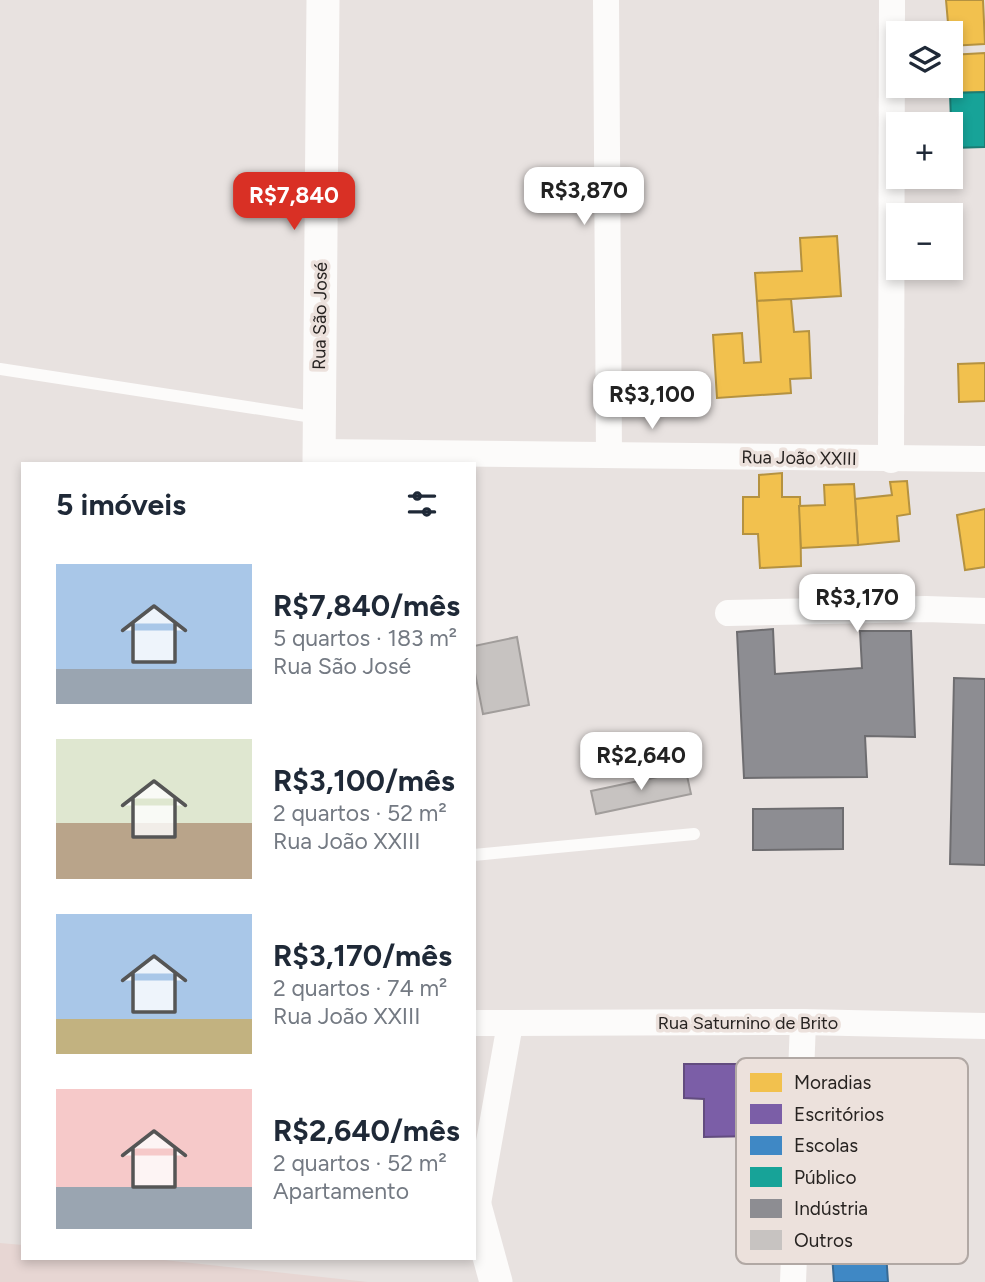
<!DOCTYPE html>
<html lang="pt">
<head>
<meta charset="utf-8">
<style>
	body { margin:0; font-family:Figtree,sans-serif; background:#f2f2f3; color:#1f2937; height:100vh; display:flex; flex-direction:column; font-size:26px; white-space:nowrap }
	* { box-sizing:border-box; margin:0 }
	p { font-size:23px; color:#747a83 }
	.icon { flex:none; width:38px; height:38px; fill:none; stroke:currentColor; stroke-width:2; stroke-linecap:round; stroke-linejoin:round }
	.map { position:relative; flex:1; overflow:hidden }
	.drawer { position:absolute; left:21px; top:462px; width:455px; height:798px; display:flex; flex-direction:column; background:#fff; border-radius:0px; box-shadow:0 4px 10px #0003 }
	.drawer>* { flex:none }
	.controls { position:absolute; left:886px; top:21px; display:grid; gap:14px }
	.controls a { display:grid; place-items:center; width:77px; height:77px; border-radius:0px; background:#fff; box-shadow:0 4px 10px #0003; font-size:35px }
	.price { position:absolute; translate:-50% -60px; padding:0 16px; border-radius:14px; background:#fff; color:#222; font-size:23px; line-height:46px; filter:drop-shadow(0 2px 4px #0008) }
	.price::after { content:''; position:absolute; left:50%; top:42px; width:21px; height:16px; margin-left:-10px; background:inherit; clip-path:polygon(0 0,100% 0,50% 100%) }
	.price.selected { background:#d93025; color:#fff }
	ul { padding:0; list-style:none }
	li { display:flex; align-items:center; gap:21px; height:175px; padding:0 35px }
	li span { display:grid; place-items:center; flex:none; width:196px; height:140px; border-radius:0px; color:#555 }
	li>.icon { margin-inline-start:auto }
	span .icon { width:84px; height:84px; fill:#fffc; stroke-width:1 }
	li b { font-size:30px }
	h2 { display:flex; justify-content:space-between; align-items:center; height:84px; padding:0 35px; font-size:30px }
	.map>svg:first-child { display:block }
	.education { fill:#e7d6d3 }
	.homes { fill:#f2c14e; stroke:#b59240; stroke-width:2 }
	.offices { fill:#7b5ea7; stroke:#624c7f; stroke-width:2 }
	.schools { fill:#3f88c5; stroke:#386a94; stroke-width:2 }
	.public { fill:#17a398; stroke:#1c7d74; stroke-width:2 }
	.industry { fill:#8d8d92; stroke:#6e6d70; stroke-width:2 }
	.building { fill:#c7c3c1; stroke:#a19d9b; stroke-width:2 }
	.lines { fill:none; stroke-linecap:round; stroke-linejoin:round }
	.service { stroke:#fcfbfa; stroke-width:12 }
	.minor { stroke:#fcfbfa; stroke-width:26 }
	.tertiary { stroke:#fcfbfa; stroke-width:33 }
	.labels { text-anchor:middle; stroke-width:7; stroke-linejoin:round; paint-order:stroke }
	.street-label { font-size:18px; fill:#272321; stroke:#ece1dc }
	.key { fill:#ece1dc; stroke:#b1a8a4; stroke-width:2 }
	.key-label { font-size:19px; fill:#272321 }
</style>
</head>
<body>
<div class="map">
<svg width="985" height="1282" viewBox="0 0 985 1282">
	<rect width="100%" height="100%" fill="#e8e2e0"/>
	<polygon class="education" points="0,1243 23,1245 23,1258 146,1258 368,1282 0,1282"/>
	<g class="homes">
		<polygon points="946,0 983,0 985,44 950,46"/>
		<polygon points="985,53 985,92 950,93 950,55"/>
		<polygon points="837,236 841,296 757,301 755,273 802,271 800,238"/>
		<polygon points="791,299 794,332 809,331 811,378 790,379 791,393 717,398 713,335 742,333 744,363 761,362 757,301"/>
		<polygon points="985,363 985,401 959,402 958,364"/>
		<polygon points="782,473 782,497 800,497 801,566 760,568 758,534 743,534 743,497 759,497 759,475"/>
		<polygon points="907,481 910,514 897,516 899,541 858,545 855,499 892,495 890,482"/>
		<polygon points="854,484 858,545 801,548 799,506 825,505 824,485"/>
		<polygon points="985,509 985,567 965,570 957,515"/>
	</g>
	<polygon class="offices" points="684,1064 757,1064 756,1136 704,1137 704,1099 684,1098"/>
	<polygon class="schools" points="886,1252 888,1282 834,1282 832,1254"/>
	<polygon class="public" points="985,92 985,147 952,148 950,93"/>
	<g class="industry">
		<polygon points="773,629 775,674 862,668 860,631 911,631 915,737 865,736 867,777 744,778 737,632"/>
		<polygon points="954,678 985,679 985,865 950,864"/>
		<polygon points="843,808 843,849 753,850 753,809"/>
	</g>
	<g class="building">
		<polygon points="517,637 529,705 483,714 474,668 474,646"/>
		<polygon points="686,771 691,794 596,814 591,791"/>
	</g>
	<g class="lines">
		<g class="service">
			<polyline points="0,369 319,418"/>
			<polyline points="474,855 694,834"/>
		</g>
		<g class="minor">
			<polyline points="606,0 609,454"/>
			<polyline points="318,452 985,459"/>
			<polyline points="891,460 892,0"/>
			<polyline points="728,613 926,609 985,611"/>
			<polyline points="474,1023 803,1022 985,1026"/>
			<polyline points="477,1209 510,1024"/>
			<polyline points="793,1282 803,1022"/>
		</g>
		<g class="tertiary">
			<polyline points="319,464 323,0"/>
			<polyline points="474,1202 496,1282"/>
		</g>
	</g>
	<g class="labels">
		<g class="street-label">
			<text transform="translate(320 316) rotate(-89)" y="6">Rua São José</text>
			<text transform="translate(799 458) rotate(1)" y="6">Rua João XXIII</text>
			<text x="748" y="1029">Rua Saturnino de Brito</text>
		</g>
	</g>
	<rect x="736" y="1058" width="232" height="206" rx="10" class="key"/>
	<rect x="750" y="1073" width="32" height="19" fill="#f2c14e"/>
	<rect x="750" y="1104" width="32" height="20" fill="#7b5ea7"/>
	<rect x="750" y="1136" width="32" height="19" fill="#3f88c5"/>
	<rect x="750" y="1167" width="32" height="20" fill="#17a398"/>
	<rect x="750" y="1199" width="32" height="19" fill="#8d8d92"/>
	<rect x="750" y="1230" width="32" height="20" fill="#c7c3c1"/>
	<g class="key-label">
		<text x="794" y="1089">Moradias</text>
		<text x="794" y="1121">Escritórios</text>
		<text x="794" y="1152">Escolas</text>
		<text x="794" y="1184">Público</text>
		<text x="794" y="1215">Indústria</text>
		<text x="794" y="1247">Outros</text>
	</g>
</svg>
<div class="controls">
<a><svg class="icon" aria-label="layers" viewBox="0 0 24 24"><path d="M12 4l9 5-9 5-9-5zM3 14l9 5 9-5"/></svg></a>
<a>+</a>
<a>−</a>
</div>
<b class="price" style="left:584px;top:227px">R$3,870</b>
<b class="price selected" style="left:294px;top:232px">R$7,840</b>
<b class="price" style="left:652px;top:431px">R$3,100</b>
<b class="price" style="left:857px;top:634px">R$3,170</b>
<b class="price" style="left:641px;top:792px">R$2,640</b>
<section class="drawer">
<h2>5 imóveis<svg class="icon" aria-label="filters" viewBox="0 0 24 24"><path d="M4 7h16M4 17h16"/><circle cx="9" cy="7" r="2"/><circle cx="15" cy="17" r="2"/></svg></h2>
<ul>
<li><span style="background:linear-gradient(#a9c7e8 75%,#9aa5b1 0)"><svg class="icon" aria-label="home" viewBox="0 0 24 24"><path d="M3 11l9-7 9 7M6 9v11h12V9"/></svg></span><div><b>R$7,840/mês</b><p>5 quartos · 183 m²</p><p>Rua São José</p></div></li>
<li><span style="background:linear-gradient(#dfe7d0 60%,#b9a48a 0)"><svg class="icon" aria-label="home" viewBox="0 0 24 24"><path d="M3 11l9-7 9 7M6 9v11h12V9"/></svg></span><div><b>R$3,100/mês</b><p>2 quartos · 52 m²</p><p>Rua João XXIII</p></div></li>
<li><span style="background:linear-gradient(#a9c7e8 75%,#c2b280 0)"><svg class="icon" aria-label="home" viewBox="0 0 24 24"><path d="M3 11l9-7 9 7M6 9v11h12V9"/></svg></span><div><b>R$3,170/mês</b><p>2 quartos · 74 m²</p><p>Rua João XXIII</p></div></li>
<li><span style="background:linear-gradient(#f6c9c9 70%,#9aa5b1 0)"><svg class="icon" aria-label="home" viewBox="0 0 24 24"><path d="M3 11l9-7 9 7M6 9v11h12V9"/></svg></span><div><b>R$2,640/mês</b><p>2 quartos · 52 m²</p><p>Apartamento</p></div></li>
</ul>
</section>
</div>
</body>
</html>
